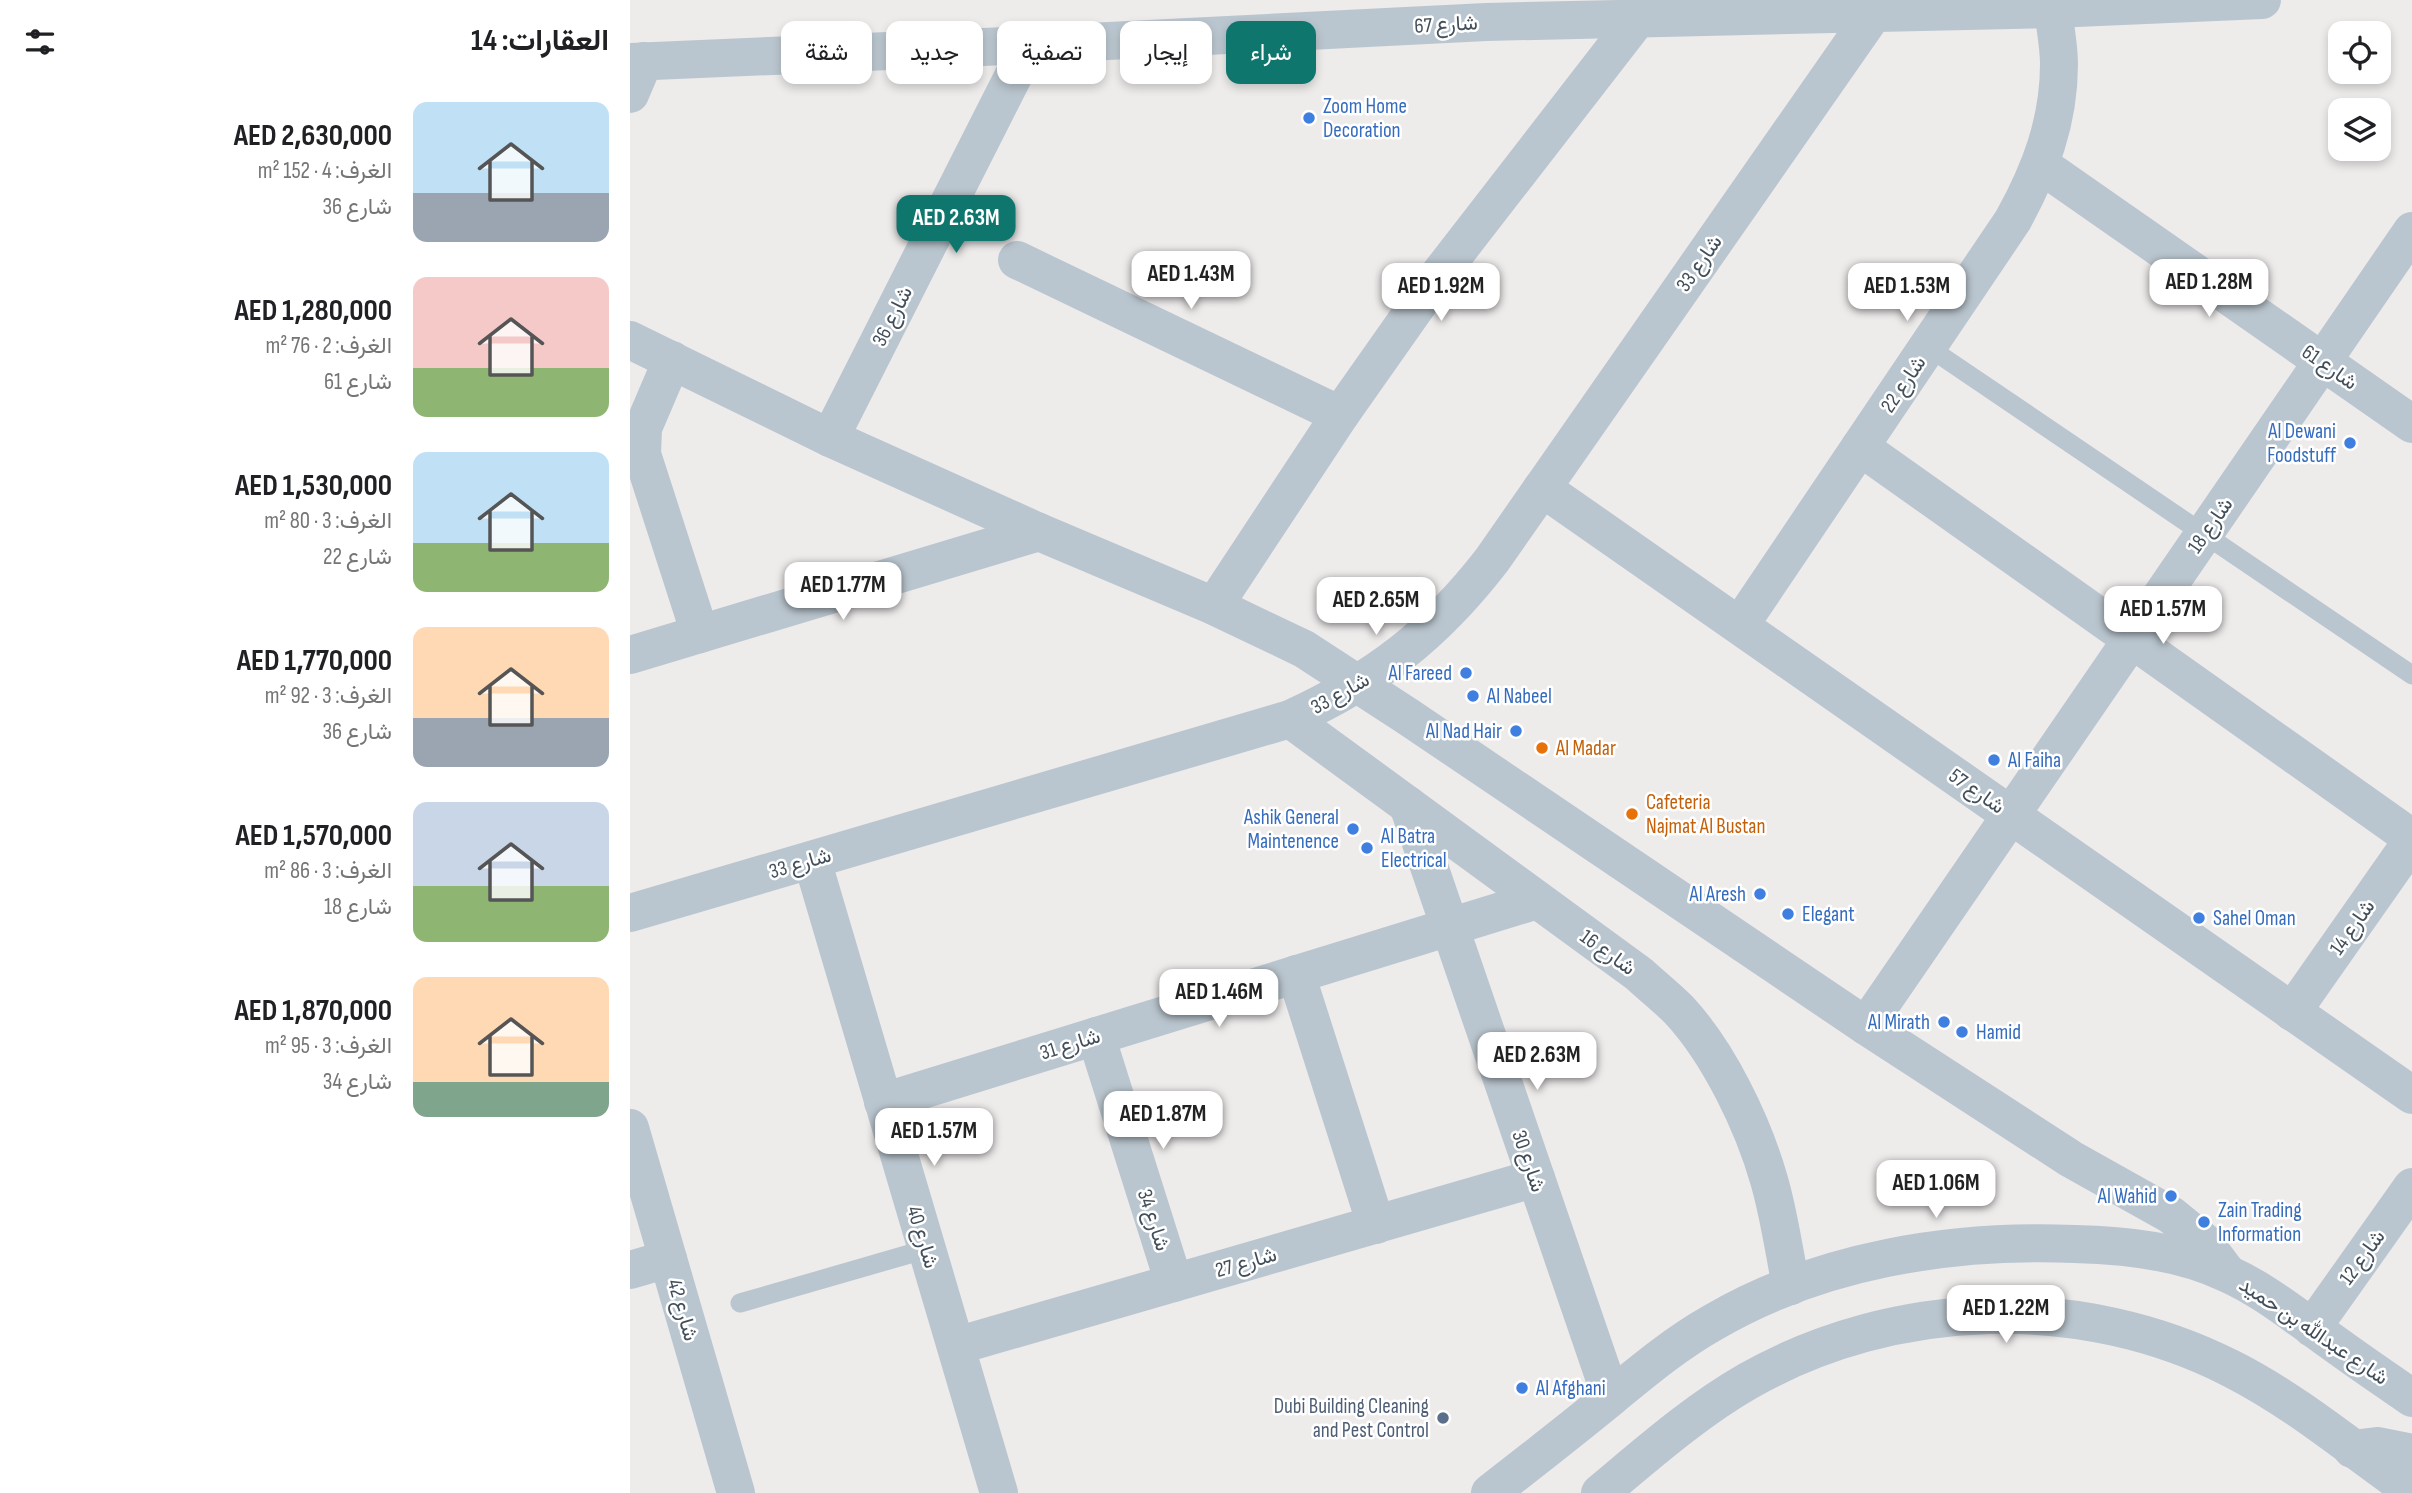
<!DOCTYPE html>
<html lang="ar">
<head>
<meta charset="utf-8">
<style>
	body { margin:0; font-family:"Sofia Sans Condensed",Vazirmatn,sans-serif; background:#f6f6f6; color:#202124; direction:rtl; height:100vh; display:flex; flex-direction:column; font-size:26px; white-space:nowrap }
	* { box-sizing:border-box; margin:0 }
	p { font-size:23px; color:#757577 }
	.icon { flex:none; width:38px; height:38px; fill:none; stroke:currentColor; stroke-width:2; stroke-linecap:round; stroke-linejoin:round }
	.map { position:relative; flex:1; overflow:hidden; direction:ltr }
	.details { display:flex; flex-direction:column; background:#fff; width:630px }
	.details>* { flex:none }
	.top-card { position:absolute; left:21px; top:21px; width:665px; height:63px; direction:rtl; display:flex; gap:14px }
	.controls { position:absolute; left:1698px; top:21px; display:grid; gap:14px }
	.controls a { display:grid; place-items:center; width:63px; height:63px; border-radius:14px; background:#fff; box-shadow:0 4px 10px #0003; font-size:35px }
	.price { position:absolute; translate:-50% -60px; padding:0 16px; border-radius:14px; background:#fff; color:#222; font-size:23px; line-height:46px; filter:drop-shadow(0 2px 4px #0008) }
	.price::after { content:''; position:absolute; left:50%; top:42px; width:21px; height:16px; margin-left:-10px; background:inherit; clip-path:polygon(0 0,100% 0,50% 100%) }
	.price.selected { background:#0f766e; color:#fff }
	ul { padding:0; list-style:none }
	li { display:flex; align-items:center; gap:21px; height:175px; padding:0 21px }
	li span { display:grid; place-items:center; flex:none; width:196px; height:140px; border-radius:14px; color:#555 }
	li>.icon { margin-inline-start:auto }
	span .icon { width:84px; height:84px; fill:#fffc; stroke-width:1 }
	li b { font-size:30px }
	h2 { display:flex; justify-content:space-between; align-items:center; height:84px; padding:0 21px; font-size:30px }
	.pill { padding:0 24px; border-radius:14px; background:#fff; box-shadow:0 4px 10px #0003; font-size:24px; line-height:63px }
	.pill.selected { background:#0f766e; color:#fff }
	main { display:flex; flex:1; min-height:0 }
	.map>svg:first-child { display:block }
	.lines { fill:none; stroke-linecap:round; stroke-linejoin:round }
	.service { stroke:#bac6cf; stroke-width:19 }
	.minor { stroke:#bac6cf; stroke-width:38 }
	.tertiary { stroke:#bac6cf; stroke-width:38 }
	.shop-dot { fill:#3f7fe0; stroke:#fff; stroke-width:2.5 }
	.food-dot { fill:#e8710a; stroke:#fff; stroke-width:2.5 }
	.service-dot { fill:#5c6f8a; stroke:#fff; stroke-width:2.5 }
	.labels { text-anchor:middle; stroke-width:5; stroke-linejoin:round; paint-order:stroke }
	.street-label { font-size:21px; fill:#424f5a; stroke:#fff }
	.shop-label { font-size:21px; fill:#366cbe; stroke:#fff; text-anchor:start }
	.food-label { font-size:21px; fill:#c56008; stroke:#fff; text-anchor:start }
	.service-label { font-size:21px; fill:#4e5e75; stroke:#fff; text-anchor:end }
</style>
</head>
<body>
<main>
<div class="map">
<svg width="1782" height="1493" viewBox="0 0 1782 1493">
	<rect width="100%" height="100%" fill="#eeebeb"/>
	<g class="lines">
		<g class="service">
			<polyline points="1298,347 1782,675"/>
			<polyline points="110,1303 297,1249"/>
		</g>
		<g class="minor">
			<polyline points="0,62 399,45 856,22 1423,9 1632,0"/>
			<polyline points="0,94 14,61"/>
			<polyline points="1411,165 1782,424"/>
			<polyline points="387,260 710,415"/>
			<polyline points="0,340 200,438 409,532 584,606 674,649 777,716 1236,1026 1441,1159 1541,1215 1573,1241 1597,1273"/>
			<polyline points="42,360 13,428 12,454 70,634"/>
			<polyline points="200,438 399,45"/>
			<polyline points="1230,447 1782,838"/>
			<polyline points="912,488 1782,1095"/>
			<polyline points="584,606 710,415 805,280 1008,18"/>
			<path d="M1110,625l273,-405c27,-49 46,-98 46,-156 0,-18 -4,-37 -6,-55"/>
			<polyline points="0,655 409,532"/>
			<path d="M660,719l349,255c13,12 28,24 40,36 40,43 74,114 90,170 10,34 15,71 22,106"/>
			<polyline points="778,805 981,1397"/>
			<polyline points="182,860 369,1493"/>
			<path d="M0,913l660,-194c87,-40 144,-84 202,-159l381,-546"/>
			<polyline points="666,974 746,1225"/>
			<polyline points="1662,1012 1782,841"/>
			<polyline points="1236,1026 1782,231"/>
			<polyline points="466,1036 544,1283"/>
			<polyline points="253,1102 907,900"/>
			<polyline points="0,1128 106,1493"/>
			<polyline points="0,1270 38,1259"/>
			<polyline points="1682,1328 1782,1187"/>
			<polyline points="326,1346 906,1178"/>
		</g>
		<g class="tertiary">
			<polyline points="1722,1449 1747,1446 1782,1453"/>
			<path d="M860,1493c40,-31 81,-63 120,-95 33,-27 65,-54 102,-75 107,-63 239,-84 362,-79 52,1 107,7 154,30 31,14 57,34 85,54 32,24 66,47 99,70"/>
			<path d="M970,1493c47,-39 94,-81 148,-112 146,-83 334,-89 484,-12 65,33 121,81 180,122"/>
		</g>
	</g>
	<g class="shop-dot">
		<circle cx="679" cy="118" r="7"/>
		<circle cx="1720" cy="443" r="7"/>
		<circle cx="836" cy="673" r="7"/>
		<circle cx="843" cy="696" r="7"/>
		<circle cx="886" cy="731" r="7"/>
		<circle cx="1364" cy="760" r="7"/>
		<circle cx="723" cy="829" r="7"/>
		<circle cx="737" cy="848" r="7"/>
		<circle cx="1130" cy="894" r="7"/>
		<circle cx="1158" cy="914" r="7"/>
		<circle cx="1569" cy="918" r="7"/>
		<circle cx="1314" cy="1022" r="7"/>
		<circle cx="1332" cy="1032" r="7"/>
		<circle cx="1541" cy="1196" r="7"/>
		<circle cx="1574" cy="1222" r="7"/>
		<circle cx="892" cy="1388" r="7"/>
	</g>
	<g class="food-dot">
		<circle cx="912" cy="748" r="7"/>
		<circle cx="1002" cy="814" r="7"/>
	</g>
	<circle class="service-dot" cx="813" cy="1418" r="7"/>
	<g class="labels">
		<g class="street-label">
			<text transform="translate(816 24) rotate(-3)" y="7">شارع 67</text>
			<text transform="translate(1069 263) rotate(-55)" y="7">شارع 33</text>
			<text transform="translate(262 316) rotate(-63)" y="7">شارع 36</text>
			<text transform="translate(1700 367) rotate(35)" y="7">شارع 61</text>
			<text transform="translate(1273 384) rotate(-56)" y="7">شارع 22</text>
			<text transform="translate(1580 525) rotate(-55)" y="7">شارع 18</text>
			<text transform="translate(710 693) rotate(-29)" y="7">شارع 33</text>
			<text transform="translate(1347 791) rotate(35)" y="7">شارع 57</text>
			<text transform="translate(170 863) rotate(-16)" y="7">شارع 33</text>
			<text transform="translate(1722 927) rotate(-55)" y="7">شارع 14</text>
			<text transform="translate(978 952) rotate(36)" y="7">شارع 16</text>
			<text transform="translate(440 1044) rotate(-17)" y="7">شارع 31</text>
			<text transform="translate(899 1161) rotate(71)" y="7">شارع 30</text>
			<text transform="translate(524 1220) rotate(72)" y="7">شارع 34</text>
			<text transform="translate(293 1237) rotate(73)" y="7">شارع 40</text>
			<text transform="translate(1732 1257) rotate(-54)" y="7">شارع 12</text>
			<text transform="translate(616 1262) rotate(-16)" y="7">شارع 27</text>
			<text transform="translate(53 1310) rotate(74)" y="7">شارع 42</text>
			<text transform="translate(1684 1331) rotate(34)" y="7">شارع عبدالله بن حميد</text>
		</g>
		<g class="shop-label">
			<text x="693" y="113">Zoom Home<tspan x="693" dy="24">Decoration</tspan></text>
			<text x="1706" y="438" text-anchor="end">Al Dewani<tspan x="1706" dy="24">Foodstuff</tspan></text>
			<text x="822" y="680" text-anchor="end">Al Fareed</text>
			<text x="857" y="703">Al Nabeel</text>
			<text x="872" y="738" text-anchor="end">Al Nad Hair</text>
			<text x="1378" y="767">Al Faiha</text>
			<text x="709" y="824" text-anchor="end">Ashik General<tspan x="709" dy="24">Maintenence</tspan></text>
			<text x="751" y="843">Al Batra<tspan x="751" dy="24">Electrical</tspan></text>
			<text x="1116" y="901" text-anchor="end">Al Aresh</text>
			<text x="1172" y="921">Elegant</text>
			<text x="1583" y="925">Sahel Oman</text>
			<text x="1300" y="1029" text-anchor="end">Al Mirath</text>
			<text x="1346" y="1039">Hamid</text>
			<text x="1527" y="1203" text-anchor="end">Al Wahid</text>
			<text x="1588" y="1217">Zain Trading<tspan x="1588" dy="24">Information</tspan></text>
			<text x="906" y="1395">Al Afghani</text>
		</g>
		<g class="food-label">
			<text x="926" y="755">Al Madar</text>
			<text x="1016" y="809">Cafeteria<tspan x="1016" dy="24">Najmat Al Bustan</tspan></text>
		</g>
		<g class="service-label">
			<text x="799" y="1413">Dubi Building Cleaning<tspan x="799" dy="24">and Pest Control</tspan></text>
		</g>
	</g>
</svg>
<div class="controls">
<a><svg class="icon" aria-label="locate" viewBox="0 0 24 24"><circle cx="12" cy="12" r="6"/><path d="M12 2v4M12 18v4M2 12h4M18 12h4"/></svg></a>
<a><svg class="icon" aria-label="layers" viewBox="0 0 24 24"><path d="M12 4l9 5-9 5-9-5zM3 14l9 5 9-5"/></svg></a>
</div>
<b class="price selected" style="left:326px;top:255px">AED 2.63M</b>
<b class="price" style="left:561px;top:311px">AED 1.43M</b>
<b class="price" style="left:1579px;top:319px">AED 1.28M</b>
<b class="price" style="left:811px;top:323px">AED 1.92M</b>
<b class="price" style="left:1277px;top:323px">AED 1.53M</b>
<b class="price" style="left:213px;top:622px">AED 1.77M</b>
<b class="price" style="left:746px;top:637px">AED 2.65M</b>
<b class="price" style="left:1533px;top:646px">AED 1.57M</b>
<b class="price" style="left:589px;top:1029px">AED 1.46M</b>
<b class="price" style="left:907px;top:1092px">AED 2.63M</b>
<b class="price" style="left:533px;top:1151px">AED 1.87M</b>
<b class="price" style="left:304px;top:1168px">AED 1.57M</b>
<b class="price" style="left:1306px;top:1220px">AED 1.06M</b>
<b class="price" style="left:1376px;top:1345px">AED 1.22M</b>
<div class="top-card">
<a class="pill selected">شراء</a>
<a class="pill">إيجار</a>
<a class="pill">تصفية</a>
<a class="pill">جديد</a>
<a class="pill">شقة</a>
</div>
</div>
<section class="details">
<h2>العقارات: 14<svg class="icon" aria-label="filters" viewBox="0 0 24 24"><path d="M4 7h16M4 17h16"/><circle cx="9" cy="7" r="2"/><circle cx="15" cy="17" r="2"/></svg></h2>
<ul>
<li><span style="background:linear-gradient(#bfe0f5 65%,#9aa5b1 0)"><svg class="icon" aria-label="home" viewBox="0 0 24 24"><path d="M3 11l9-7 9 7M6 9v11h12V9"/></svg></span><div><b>AED 2,630,000</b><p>الغرف: 4 · 152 m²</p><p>شارع 36</p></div></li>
<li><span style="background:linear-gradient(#f6c9c9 65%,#8fb573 0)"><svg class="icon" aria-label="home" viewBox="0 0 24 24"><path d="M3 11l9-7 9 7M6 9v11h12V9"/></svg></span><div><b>AED 1,280,000</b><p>الغرف: 2 · 76 m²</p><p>شارع 61</p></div></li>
<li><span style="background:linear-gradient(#bfe0f5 65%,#8fb573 0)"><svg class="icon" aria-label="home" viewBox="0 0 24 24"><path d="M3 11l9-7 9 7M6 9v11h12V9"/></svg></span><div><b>AED 1,530,000</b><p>الغرف: 3 · 80 m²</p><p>شارع 22</p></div></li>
<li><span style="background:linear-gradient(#ffd9b3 65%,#9aa5b1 0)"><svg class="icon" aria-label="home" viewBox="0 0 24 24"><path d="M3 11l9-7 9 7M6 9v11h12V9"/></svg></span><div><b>AED 1,770,000</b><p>الغرف: 3 · 92 m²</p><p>شارع 36</p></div></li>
<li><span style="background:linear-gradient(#c9d6e8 60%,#8fb573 0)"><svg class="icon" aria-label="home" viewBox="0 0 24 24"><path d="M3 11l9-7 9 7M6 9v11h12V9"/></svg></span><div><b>AED 1,570,000</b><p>الغرف: 3 · 86 m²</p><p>شارع 18</p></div></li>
<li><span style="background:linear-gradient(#ffd9b3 75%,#7fa58c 0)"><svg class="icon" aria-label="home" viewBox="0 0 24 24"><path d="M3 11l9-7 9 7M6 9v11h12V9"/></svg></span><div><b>AED 1,870,000</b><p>الغرف: 3 · 95 m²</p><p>شارع 34</p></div></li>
</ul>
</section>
</main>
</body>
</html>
